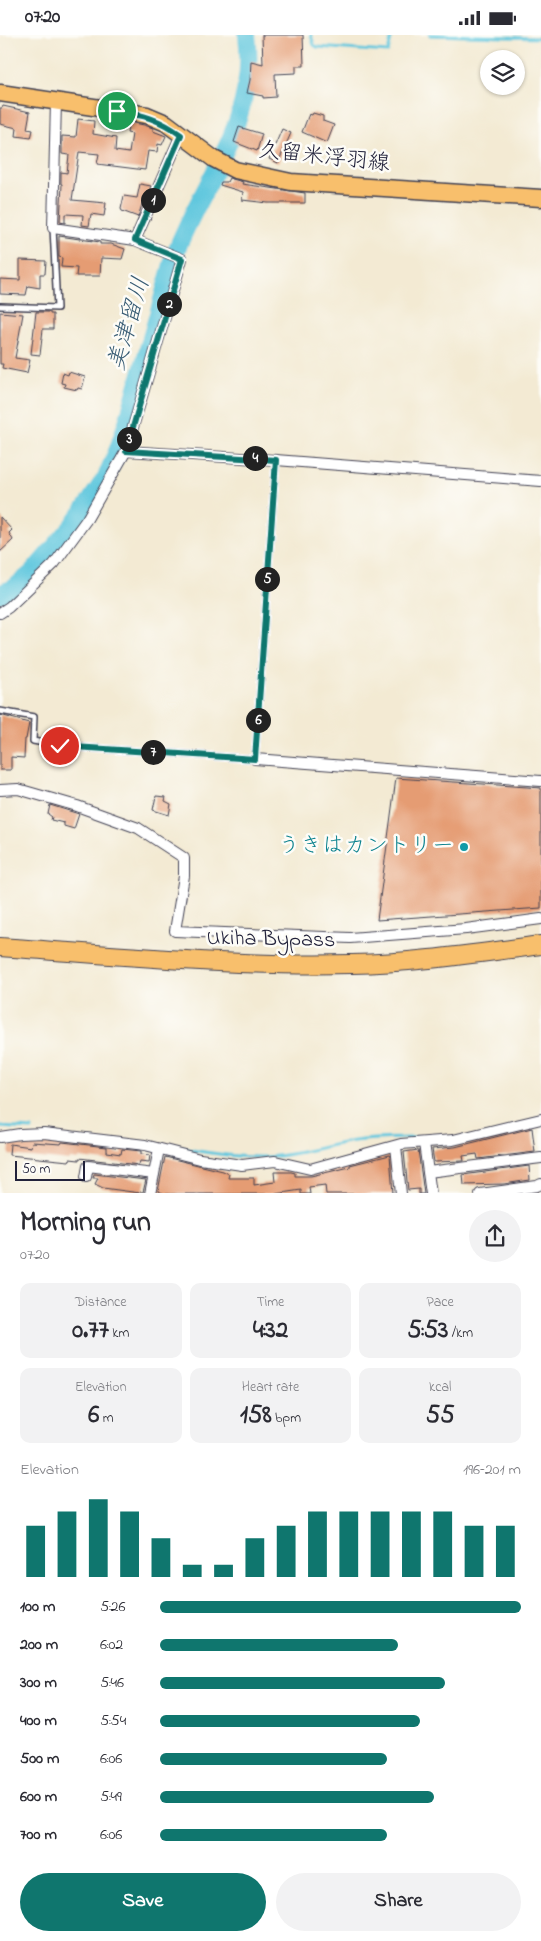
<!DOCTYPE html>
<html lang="en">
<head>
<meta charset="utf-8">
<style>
  :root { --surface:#fff; --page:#f2f2f3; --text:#2b2b33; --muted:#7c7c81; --accent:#0f766e }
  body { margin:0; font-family:"Indie Flower","Klee One",sans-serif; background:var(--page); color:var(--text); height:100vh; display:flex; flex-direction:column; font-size:19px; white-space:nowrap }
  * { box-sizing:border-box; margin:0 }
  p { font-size:16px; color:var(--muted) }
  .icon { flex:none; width:28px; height:28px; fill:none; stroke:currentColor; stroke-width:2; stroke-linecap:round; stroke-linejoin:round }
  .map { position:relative; height:1158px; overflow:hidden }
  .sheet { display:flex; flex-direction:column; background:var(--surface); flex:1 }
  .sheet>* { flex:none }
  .controls { position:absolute; left:480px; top:15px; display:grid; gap:10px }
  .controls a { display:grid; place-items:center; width:45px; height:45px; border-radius:50%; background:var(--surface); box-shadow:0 1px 4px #0004; font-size:25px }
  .scale { position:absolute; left:15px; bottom:12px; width:70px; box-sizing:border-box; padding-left:5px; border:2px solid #22223b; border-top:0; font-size:14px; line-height:18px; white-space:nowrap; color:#22223b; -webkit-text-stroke:4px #fdfcf7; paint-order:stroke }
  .pin { position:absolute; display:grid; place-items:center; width:42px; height:42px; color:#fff; margin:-21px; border:2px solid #fff; border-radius:50%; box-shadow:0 1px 5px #0007 }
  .km { position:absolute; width:25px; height:25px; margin:-12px; border-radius:50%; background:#222; color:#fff; font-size:14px; line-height:25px; text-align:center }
  .round { display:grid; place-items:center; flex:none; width:52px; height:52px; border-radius:26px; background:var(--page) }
  .overview { display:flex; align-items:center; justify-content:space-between; height:85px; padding:0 20px }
  h1 { font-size:28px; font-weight:800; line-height:38px }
  .stats { display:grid; grid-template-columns:repeat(3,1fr); gap:8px; height:85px; padding:5px 20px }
  .stats div { display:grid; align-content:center; border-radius:10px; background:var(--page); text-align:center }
  .stats b { font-size:25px; font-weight:800 }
  .stats small { font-size:14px; font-weight:400 }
  .stats p { font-size:14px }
  .chart { height:140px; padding:10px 20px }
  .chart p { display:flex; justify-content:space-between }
  .chart svg { width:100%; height:90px; margin-top:5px; stroke:var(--accent); stroke-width:6 }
  .primary-button { display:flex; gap:10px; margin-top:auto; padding:10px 20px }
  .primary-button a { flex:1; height:58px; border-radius:30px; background:var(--accent); color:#fff; font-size:20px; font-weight:800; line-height:58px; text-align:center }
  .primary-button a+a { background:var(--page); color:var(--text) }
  ul { padding:0 20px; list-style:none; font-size:16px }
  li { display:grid; grid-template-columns:80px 60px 1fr; align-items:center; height:38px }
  li i { height:12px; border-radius:6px; background:var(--accent) }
  .status { display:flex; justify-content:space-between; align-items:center; height:35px; padding:0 25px; background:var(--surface); direction:ltr }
  .status svg { height:14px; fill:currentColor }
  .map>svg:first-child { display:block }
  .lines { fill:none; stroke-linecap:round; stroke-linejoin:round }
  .stream { stroke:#61c7de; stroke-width:3 }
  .river { stroke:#61c7de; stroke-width:18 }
  .building { fill:#e59c73 }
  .service-casing { stroke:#414052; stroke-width:8 }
  .minor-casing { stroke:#414052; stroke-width:12 }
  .primary-casing { stroke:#414052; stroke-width:19 }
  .trunk-casing { stroke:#414052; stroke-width:20 }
  .service { stroke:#fff; stroke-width:5 }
  .minor { stroke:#fff; stroke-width:10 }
  .primary { stroke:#f8bf6c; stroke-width:16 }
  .trunk { stroke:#f8bf6c; stroke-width:18 }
  .route-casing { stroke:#fff; stroke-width:10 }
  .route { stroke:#0f766e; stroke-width:6 }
  .culture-dot { fill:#0f9aa8; stroke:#fdfcf7; stroke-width:2 }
  .labels { text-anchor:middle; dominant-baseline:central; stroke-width:5; stroke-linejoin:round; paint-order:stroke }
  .street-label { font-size:22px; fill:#22223b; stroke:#fdfcf7 }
  .culture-label { font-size:22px; fill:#0d838f; stroke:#fdfcf7; text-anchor:end }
  .water-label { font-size:24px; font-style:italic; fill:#385c74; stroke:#fdfcf7 }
</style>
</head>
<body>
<div class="status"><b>07:20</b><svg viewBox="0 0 49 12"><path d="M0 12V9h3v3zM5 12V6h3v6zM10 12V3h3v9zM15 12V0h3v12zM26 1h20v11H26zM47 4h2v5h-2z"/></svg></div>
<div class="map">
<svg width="541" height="1159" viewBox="0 0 541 1159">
  <rect width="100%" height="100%" fill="#fdfcf7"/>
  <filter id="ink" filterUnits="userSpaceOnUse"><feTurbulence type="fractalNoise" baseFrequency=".02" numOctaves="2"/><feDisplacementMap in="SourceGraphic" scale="10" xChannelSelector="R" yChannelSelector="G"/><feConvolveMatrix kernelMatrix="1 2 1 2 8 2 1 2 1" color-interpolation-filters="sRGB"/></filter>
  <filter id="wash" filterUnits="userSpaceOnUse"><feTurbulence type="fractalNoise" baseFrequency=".0096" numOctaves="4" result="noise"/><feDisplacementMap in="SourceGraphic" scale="20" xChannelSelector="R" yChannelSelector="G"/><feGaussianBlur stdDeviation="1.12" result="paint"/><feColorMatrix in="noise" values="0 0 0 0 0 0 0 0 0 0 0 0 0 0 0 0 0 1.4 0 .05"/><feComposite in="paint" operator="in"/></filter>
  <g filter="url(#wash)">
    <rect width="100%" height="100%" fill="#f3ead3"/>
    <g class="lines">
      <!-- stream -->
      <g class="stream">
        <path d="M311,0L314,10L317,12L388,17L392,0"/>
        <path d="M430,0L541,3"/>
        <path d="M0,1092L32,1094"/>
        <path d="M167,1111C199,1116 233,1123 266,1122C294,1121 321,1112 348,1107C372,1103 396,1103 421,1103"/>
      </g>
      <!-- river -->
      <path class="river" d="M0,559L15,552L32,538L76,487L106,442L118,414L129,381L175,219C203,144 258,88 247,0"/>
    </g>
    <g id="blocks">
      <!-- building -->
      <g class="building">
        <path d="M262,0H303L304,31H296V38L275,39L276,62L263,63V61L247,58L250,45L251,26L263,29Z"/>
        <path d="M3,71L30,77L27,94L33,95L31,103L16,101L17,93L0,89V73H2Z"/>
        <path d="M313,78L323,81V86L334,90L327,108L302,97L309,79L312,80Z"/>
        <path d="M78,84L94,86L93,99L116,103L115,116L129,118L132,99L127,98L129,87L144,90L153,93V96L166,101L162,110L158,109L157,117L148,116L145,135L97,129L99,119L79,117L72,165L106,168L104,181L91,179L89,191L82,190L83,180L65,179V188L60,187L62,149H61V137L67,138L69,120L62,119V101L76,102Z"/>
        <path d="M239,92L262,99L257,116L234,107Z"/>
        <path d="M282,94L291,98L278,128L269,124Z"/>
        <path d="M229,143L243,147L242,149L305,158V168H268L242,165L243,157L220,150L221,147H227Z"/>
        <path d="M140,149L151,151L147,161L145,160L138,182L122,176L121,174L124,161L137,163Z"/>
        <path d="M59,201L100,207V209H111L125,214L122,224L101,223L100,241H76L77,233L61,232L62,223L59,222Z"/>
        <path d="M20,225L46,226L45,239H40V253L28,251L26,260L0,259V244L20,245Z"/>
        <path d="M0,277L23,279L15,323L30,325L27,338L2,333L3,329H0Z"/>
        <path d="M36,277H50V279H53V294H43L40,320L31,319Z"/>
        <path d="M69,337L85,342L82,354L78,353L77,355L64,352L65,349L61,348L63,338L68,340Z"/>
        <path d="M0,482L12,495L9,498L13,505L0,517Z"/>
        <path d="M0,680L29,688L26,704H25L24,723L11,722V735H0Z"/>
        <path d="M396,743L541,753V873L377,885Z"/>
        <path d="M156,761L166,762L165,766L171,769L169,780L153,775Z"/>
        <path d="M50,770L79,779L74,794L64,791V788L51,785L52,782L48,779Z"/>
        <path d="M532,1093L535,1117L478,1124L477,1119L463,1121L464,1126L434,1127L432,1114L455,1112Z"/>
        <path d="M32,1107L61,1109L62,1107L107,1112V1117L121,1119L122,1114L141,1116V1119L150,1120L149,1127L140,1126L139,1130L79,1123V1125L70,1124L69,1126L9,1120L10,1109L31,1112Z"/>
        <path d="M418,1115L424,1159H419V1154L408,1155L404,1117Z"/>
        <path d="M390,1120L393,1159H326L325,1150L309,1152L310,1159H301V1155L275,1159H165L158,1156L165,1122L223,1136L229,1139L228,1143H254V1150L275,1147L274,1137H291L295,1138V1141H311L350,1132V1130Z"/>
        <path d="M529,1131L530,1145L504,1149L464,1150L463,1140Z"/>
        <path d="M94,1139L146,1145L143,1157H140V1158L103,1153L95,1149L98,1143H93Z"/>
      </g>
    </g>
  </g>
  <g filter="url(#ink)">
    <use href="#blocks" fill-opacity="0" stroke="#414052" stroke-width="1"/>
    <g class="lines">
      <defs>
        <g id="service">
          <path d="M0,271L57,273L53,193"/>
          <path d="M0,676L34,682L33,706L60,711L255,724L276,425"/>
        </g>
        <g id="minor">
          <path d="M135,205L181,100"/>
          <path d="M126,416L276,425L541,446"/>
          <path d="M0,578L9,572L54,529L87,484L126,416L182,224L135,205L53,193L56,66"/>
          <path d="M255,724L541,746"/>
          <path d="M0,755L18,754L77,771L138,793L184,823V841L175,896L350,903L466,894L541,884"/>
          <path d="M0,1102L20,1099L44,1098L145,1110L200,1124L242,1130L275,1126L310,1134L401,1109L453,1105L541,1084"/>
          <path d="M424,1108L431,1159"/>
          <path d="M396,1111L401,1159"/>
          <path d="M428,1137L541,1123"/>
          <path d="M86,1142L88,1131L154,1139"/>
          <path d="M150,1159L159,1114"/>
          <path d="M480,1159L537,1151L541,1149"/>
        </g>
        <path id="primary" d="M0,58L147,80L166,88L214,124L235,135L291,147L541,163"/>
        <path id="trunk" d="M0,912C117,920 235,932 352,929C416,928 478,918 541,910"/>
      </defs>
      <!-- service casing -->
      <use href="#service" class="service-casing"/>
      <!-- minor casing -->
      <use href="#minor" class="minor-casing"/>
      <!-- primary casing -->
      <use href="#primary" class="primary-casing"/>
      <!-- trunk casing -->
      <use href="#trunk" class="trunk-casing"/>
      <!-- service -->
      <use href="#service" class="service"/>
      <!-- minor -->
      <use href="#minor" class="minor"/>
      <!-- primary -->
      <use href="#primary" class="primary"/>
      <!-- trunk -->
      <use href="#trunk" class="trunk"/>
    </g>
  </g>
  <g class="lines" filter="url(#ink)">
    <defs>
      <path id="route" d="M60,711L255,724L276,425L126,416L182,224L135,205L181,100C159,84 144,80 117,76"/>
    </defs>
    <!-- route casing -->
    <use href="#route" class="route-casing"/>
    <!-- route -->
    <use href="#route" class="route"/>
  </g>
  <!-- markers -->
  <circle class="culture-dot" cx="464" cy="812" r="5"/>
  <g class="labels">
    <!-- street labels -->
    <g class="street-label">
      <text transform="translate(324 123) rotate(6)">久留米浮羽線</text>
      <text transform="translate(271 905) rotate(1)">Ukiha Bypass</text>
    </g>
    <!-- culture labels -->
    <g class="culture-label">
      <text x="454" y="812">うきはカントリー</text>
    </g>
    <!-- water labels -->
    <g class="water-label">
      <text transform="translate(130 289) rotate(-74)">美津留川</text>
    </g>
  </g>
</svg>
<div class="controls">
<a><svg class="icon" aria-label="layers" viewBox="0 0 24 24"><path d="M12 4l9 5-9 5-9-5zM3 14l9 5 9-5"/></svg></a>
</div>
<div class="scale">50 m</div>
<div class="pin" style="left:117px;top:76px;background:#1e9e55"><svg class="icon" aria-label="arrive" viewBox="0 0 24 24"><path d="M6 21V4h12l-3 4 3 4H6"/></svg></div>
<div class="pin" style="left:60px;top:711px;background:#d93025"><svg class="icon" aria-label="check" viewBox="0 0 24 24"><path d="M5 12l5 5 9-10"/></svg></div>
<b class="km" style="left:153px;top:165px">1</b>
<b class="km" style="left:169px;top:269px">2</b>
<b class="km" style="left:129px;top:404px">3</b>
<b class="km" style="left:255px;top:423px">4</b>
<b class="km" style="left:267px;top:544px">5</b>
<b class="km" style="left:258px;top:685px">6</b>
<b class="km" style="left:153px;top:717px">7</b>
</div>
<section class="sheet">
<div class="overview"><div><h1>Morning run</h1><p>07:20</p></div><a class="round"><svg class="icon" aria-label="share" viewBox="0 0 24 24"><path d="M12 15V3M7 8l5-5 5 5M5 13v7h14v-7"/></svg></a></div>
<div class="stats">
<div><p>Distance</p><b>0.77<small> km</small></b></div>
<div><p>Time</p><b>4:32</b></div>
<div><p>Pace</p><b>5:53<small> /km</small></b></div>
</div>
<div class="stats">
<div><p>Elevation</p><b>6<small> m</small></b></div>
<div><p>Heart rate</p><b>158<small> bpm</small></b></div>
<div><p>kcal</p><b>55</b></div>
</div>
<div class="chart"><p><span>Elevation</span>196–201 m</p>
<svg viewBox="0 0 160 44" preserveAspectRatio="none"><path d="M5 44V19M15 44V12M25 44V6M35 44V12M45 44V25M55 44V38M65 44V38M75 44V25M85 44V19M95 44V12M105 44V12M115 44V12M125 44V12M135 44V12M145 44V19M155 44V19"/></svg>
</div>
<ul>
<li><b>100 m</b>5:26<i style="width:100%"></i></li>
<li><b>200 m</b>6:02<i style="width:66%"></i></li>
<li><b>300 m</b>5:46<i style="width:79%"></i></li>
<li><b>400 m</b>5:54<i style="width:72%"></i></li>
<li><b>500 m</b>6:06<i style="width:63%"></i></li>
<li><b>600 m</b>5:49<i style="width:76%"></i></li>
<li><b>700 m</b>6:06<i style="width:63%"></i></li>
</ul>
<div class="primary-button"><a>Save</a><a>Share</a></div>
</section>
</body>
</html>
